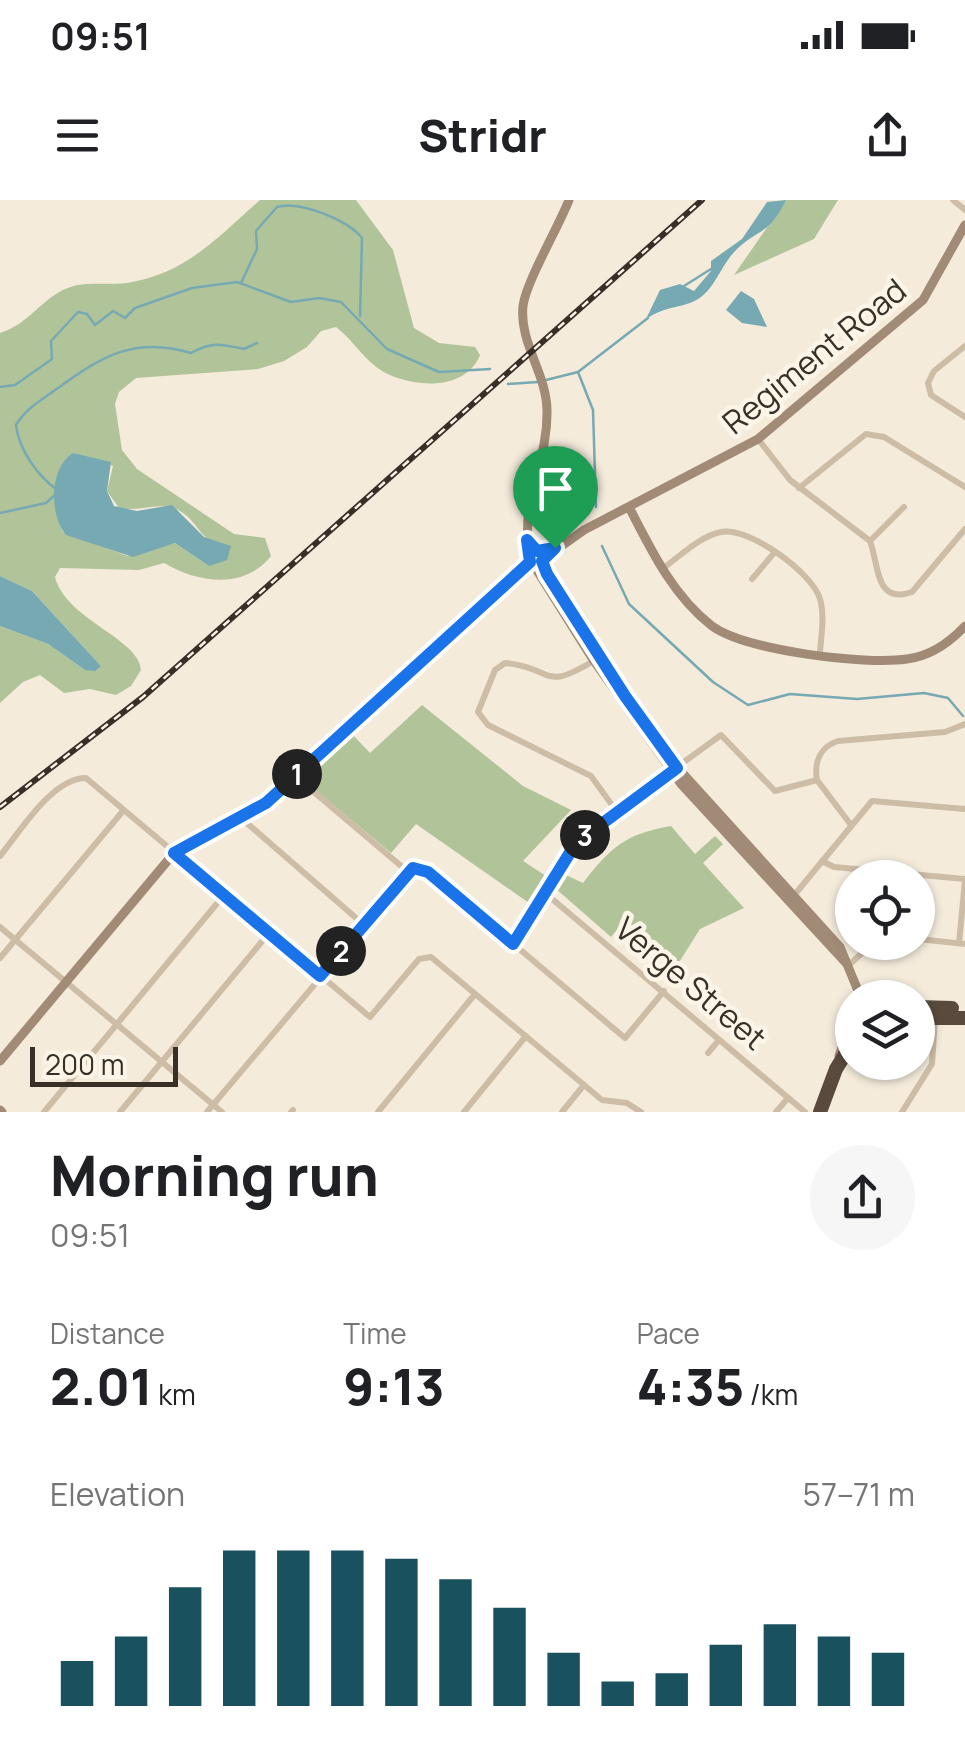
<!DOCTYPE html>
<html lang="en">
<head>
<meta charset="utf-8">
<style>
  :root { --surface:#fff; --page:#f6f6f6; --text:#202124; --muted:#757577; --accent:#19515e }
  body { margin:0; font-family:Manrope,sans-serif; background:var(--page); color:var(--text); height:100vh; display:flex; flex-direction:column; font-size:38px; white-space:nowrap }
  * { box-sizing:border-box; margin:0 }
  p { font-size:32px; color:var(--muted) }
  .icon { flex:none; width:55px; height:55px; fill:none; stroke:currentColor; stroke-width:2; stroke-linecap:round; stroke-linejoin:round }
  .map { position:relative; height:912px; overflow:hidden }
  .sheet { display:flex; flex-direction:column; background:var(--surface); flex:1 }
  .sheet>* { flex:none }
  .tools { position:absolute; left:835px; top:660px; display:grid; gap:20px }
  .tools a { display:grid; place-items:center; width:100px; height:100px; border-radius:50%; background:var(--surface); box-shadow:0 2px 8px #0004; font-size:50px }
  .scale { position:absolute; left:30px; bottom:25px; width:148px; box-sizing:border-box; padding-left:10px; border:5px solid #382f27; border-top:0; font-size:28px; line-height:35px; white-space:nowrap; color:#382f27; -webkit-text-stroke:8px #fbf5e8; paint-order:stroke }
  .pin { position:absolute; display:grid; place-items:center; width:85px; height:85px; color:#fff; margin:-102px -42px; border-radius:50% 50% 50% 0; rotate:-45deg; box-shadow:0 0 10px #0007 }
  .pin .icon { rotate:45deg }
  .km { position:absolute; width:50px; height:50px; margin:-25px; border-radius:50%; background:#222; color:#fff; font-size:28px; line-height:50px; text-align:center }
  .round { display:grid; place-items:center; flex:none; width:105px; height:105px; border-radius:52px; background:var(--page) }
  .head { display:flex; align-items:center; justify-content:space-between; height:170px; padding:0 50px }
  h1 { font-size:55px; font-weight:800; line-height:75px }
  .metrics { display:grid; grid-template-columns:repeat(3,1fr); gap:15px; height:170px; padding:10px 50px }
  .metrics div { display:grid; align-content:center }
  .metrics b { font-size:50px; font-weight:800 }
  .metrics small { font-size:28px; font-weight:400 }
  .metrics p { font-size:28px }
  .chart { height:280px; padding:20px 50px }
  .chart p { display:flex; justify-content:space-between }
  .chart svg { width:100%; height:180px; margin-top:10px; stroke:var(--accent); stroke-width:6 }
  .status { display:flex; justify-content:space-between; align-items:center; height:70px; padding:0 50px; background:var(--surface); direction:ltr }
  .status svg { height:28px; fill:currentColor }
  header { display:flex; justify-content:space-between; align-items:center; height:130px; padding:0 50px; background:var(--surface); font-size:45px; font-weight:800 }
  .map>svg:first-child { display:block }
  .green { fill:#b1c499; fill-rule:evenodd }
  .water { fill:#77a9b3 }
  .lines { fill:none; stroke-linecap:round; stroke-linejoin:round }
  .stream { stroke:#77a9b3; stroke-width:2.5 }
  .street { stroke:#cdbda6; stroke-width:6 }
  .secondary { stroke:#a18b77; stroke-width:9 }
  .highway { stroke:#5a4a3e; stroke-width:14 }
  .rail-casing { stroke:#382f27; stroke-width:6 }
  .rail { stroke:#fbf5e8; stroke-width:2.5; stroke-dasharray:8; stroke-linecap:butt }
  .route-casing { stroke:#fff; stroke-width:20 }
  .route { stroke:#1a73e8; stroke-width:12 }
  .labels { text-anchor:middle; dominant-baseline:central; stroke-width:9; stroke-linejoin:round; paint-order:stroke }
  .street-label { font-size:32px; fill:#382f27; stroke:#fbf5e8 }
</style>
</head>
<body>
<div class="status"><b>09:51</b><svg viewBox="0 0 49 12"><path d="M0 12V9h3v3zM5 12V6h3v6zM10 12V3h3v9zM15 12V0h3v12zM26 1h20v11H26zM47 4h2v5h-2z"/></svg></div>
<header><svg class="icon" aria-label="menu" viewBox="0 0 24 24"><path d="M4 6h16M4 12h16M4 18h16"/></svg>Stridr<svg class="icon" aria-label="share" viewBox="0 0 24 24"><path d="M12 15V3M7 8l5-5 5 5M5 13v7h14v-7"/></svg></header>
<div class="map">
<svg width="965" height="912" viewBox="0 0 965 912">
  <rect width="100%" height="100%" fill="#f4ebdb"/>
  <!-- green -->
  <g class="green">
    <path d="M260,0H356L393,50L414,128L439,143L475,147L480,155C465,192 412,188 382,171C364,160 353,140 336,127L321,131L307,147L284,161L258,169L136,178L119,192L115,204L122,250L137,269L234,334L265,338L271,356C244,390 198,383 164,363L139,370L60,368L55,377C66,420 139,438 141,470L131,486L116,495L90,489L64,493L40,475L23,482L0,503V426L48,444L85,470L101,466L32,391L0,376V133C27,125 39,102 63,90C85,79 109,87 132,82C188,72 220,35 260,0ZM73,253L113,266L107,291L119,308C141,313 163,298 183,313C195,321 199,334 212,342L209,366L175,343L128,356L63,332C52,309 49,268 73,253Z"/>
    <path d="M786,0H838L814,39L734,75Z"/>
    <path d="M422,505L523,586L571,610L523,661L546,676L529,703L416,624L391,653L307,583L306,576L352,534L370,553Z"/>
    <path d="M671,626L695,654L715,636L723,644L703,663L744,708L700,729L678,764L625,720L611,737L555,688L564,674L583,683C611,647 625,634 671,626Z"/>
  </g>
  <!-- water -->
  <g class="water">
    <path d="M786,0C768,36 759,28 737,49C719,66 715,94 690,103C672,109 665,107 646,119L660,90L680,84L694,91L711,71V61L742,39L767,2Z"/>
    <path d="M741,91L754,99L767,127L742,123L726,110Z"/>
    <path d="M73,253L111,262L107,291L114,306L137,311L172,305L204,337L231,346L227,360L209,366L175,343L133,357L66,335C49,315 49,267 73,253Z"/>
    <path d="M0,376L32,391L101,466L95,471L85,470L48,444L0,426Z"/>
  </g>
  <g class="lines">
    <!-- stream -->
    <g class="stream">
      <path d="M241,83L257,49L256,31L277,7C298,0 349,20 362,38L360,116"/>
      <path d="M684,86L711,69"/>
      <path d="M578,172L593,210L596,307"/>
      <path d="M546,180L578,172L648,118"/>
      <path d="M508,184L538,182"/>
      <path d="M0,187L15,185L52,159L51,141L78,112L87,114L95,125L113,111L125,118L135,108L192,88L237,82L291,102L319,98L341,102L387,149L439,172L490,169"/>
      <path d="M57,290C37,275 19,250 16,225C26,208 43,199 58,188C102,156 135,136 191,153C212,141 222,144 244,149L257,143"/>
      <path d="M0,313L46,303L56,294"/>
      <path d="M602,346L629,404L713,482L748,505L790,494L857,499L924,493L948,498L963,516"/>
    </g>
    <!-- street -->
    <g class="street">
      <path d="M953,0L965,10"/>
      <path d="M965,146L934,171L928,183L931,195L965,217"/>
      <path d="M758,239L790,280L870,341C879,365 875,405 912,392L965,329"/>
      <path d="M799,288L866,234L884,237L965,287"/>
      <path d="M870,341L904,307"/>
      <path d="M662,369C679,357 700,336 721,332C748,326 813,373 820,399C825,416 821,436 820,453"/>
      <path d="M752,379L774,353"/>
      <path d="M595,460C541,493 556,468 505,463L495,470L478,512L488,525L591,576L617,612"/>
      <path d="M677,567L721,535L775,591L817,580"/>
      <path d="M295,576L407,671"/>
      <path d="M241,618L363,724"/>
      <path d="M851,625L817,580C814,562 820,547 838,541L945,532L965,524"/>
      <path d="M0,656C20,632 52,578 86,578L370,817L419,759L431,757L602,900L627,903L641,912"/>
      <path d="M822,661L834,667L965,679"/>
      <path d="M545,693L805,912"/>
      <path d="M791,699L872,601L965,609"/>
      <path d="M0,727L222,912"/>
      <path d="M918,739L965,744"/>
      <path d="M959,743L965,680"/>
      <path d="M513,744L576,643L672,572"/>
      <path d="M0,758L123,611"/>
      <path d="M849,765L874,742"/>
      <path d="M708,853L719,840"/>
      <path d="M44,912L224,695"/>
      <path d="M120,912L269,733"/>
      <path d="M207,912L413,668L428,672L625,838L664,791"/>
      <path d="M291,912L293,910"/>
      <path d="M378,912L475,794"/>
      <path d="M464,912L526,836"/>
      <path d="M562,912L584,885"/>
      <path d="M776,912L788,898"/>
      <path d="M902,912L932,864L935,818"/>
    </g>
    <!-- secondary -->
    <g class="secondary">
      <path d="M629,307C651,350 673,396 712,426C746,451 865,465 907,459C931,456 949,443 965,426"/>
      <path d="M530,355C519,299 548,264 547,211C547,174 519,143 523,106C526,82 558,28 569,0"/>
      <path d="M543,359L584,330L758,239L923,100L965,25"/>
      <path d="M542,361L625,496L677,567L840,747L861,798"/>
      <path d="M533,364L594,461L681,584L846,763"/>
      <path d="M839,856L852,820"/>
      <path d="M0,861L174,653L265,603L530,361"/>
      <path d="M0,910L2,912"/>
    </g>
    <!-- highway -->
    <g class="highway">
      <path d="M918,807L952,808"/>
      <path d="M918,818H965"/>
      <path d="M820,912L836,869L852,843"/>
    </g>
    <defs>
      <path id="rail" d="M0,607L143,497L702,0"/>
    </defs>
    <!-- rail casing -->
    <use href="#rail" class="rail-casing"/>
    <!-- rail -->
    <use href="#rail" class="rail"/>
  </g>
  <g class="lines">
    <defs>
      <path id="route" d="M527,340L537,351L555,348L542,361L547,374L625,496L677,568L576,643L513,744L428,672L413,668L320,776L174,653L266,603L530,362Z"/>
    </defs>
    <!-- route casing -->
    <use href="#route" class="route-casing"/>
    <!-- route -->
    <use href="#route" class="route"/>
  </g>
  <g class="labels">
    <!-- street labels -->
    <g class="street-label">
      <text transform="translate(814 156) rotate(-39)">Regiment Road</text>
      <text transform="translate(691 783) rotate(40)">Verge Street</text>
    </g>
  </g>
</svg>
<div class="tools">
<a><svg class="icon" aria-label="locate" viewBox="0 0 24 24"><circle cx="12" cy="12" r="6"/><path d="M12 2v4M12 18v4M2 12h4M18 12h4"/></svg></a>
<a><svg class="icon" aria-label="layers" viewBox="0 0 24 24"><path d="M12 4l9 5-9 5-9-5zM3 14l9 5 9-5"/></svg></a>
</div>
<div class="scale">200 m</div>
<div class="pin" style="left:555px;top:348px;background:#1e9e55"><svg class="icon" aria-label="arrive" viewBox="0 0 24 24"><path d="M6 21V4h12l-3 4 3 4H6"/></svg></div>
<b class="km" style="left:297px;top:574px">1</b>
<b class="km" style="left:341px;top:751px">2</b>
<b class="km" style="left:585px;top:635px">3</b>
</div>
<section class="sheet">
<div class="head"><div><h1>Morning run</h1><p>09:51</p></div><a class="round"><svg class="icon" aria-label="share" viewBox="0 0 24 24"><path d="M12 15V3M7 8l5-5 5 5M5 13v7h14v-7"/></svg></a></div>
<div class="metrics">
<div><p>Distance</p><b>2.01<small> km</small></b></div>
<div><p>Time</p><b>9:13</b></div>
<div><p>Pace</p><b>4:35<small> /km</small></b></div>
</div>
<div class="chart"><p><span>Elevation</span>57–71 m</p>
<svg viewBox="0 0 160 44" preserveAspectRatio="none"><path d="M5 44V33M15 44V27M25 44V15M35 44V6M45 44V6M55 44V6M65 44V8M75 44V13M85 44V20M95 44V31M105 44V38M115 44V36M125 44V29M135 44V24M145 44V27M155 44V31"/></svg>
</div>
</section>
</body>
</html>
